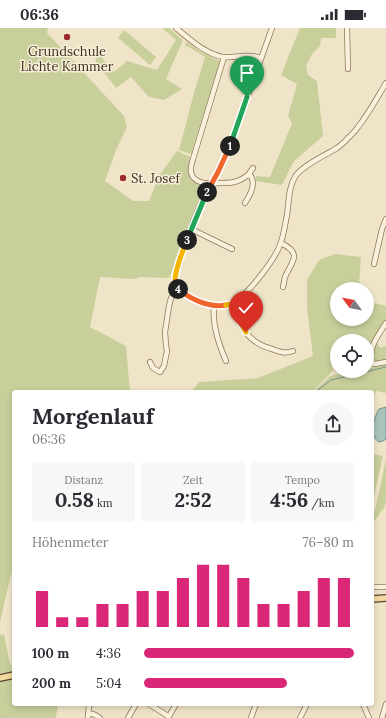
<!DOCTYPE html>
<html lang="de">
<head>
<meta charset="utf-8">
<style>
  :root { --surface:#fff; --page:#f7f7f7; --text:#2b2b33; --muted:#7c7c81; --accent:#db2777 }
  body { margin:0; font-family:Lora,serif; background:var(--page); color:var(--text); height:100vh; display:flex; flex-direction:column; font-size:15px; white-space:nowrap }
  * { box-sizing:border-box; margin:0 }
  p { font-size:13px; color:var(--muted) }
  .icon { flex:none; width:22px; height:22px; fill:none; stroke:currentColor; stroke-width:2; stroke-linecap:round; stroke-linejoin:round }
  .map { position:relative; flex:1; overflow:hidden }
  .side { position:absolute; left:12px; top:362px; width:362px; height:316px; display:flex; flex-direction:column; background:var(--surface); border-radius:4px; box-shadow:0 2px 6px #0003 }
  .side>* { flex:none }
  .needle { width:26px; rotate:302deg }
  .tools { position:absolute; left:330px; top:254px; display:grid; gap:8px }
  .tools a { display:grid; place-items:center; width:44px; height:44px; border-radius:50%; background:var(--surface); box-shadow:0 2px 6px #0003; font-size:20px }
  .pin { position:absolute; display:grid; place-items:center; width:34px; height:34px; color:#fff; margin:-41px -17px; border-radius:50% 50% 50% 0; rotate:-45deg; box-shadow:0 0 4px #0007 }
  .pin .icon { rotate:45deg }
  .km { position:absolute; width:20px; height:20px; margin:-10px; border-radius:50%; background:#222; color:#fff; font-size:11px; line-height:20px; text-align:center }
  .round { display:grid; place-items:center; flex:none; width:42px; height:42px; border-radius:21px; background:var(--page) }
  .overview { display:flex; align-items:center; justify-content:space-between; height:68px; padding:0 20px }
  h1 { font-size:22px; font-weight:800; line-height:30px }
  .stats { display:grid; grid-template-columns:repeat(3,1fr); gap:6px; height:68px; padding:4px 20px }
  .stats div { display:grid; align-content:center; border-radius:4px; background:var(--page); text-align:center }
  .stats b { font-size:20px; font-weight:800 }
  .stats small { font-size:11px; font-weight:400 }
  .stats p { font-size:11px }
  .chart { height:112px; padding:8px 20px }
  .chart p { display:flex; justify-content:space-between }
  .chart svg { width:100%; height:72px; margin-top:4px; stroke:var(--accent); stroke-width:6 }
  ul { padding:0 20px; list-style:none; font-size:13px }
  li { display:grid; grid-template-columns:64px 48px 1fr; align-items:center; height:30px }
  li i { height:10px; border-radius:5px; background:var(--accent) }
  .status { display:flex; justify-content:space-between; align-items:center; height:28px; padding:0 20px; background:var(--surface); direction:ltr }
  .status svg { height:11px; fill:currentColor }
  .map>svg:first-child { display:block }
  .green { fill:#c9cf9b }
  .water { fill:#a9c4bc; stroke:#6f938a }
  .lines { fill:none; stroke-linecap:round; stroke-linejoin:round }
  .stream { stroke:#6f938a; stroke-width:1 }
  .minor-casing { stroke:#8d765c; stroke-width:6 }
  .major-casing { stroke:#5b4430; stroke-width:8 }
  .minor { stroke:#faf1dc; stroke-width:4.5 }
  .major { stroke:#f3d9a0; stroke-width:5.5 }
  .split-1-casing { stroke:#fff; stroke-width:8 }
  .split-2-casing { stroke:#fff; stroke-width:8 }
  .split-3-casing { stroke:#fff; stroke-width:8 }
  .split-4-casing { stroke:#fff; stroke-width:8 }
  .split-5-casing { stroke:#fff; stroke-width:8 }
  .split-6-casing { stroke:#fff; stroke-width:8 }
  .split-1 { stroke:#22a559; stroke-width:5 }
  .split-2 { stroke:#f0652b; stroke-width:5 }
  .split-3 { stroke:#22a559; stroke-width:5 }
  .split-4 { stroke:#f5b400; stroke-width:5 }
  .split-5 { stroke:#f0652b; stroke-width:5 }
  .split-6 { stroke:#f5b400; stroke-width:5 }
  .poi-dot { fill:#9e2a2b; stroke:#f7eed8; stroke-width:1.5 }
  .labels { text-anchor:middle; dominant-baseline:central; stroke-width:3; stroke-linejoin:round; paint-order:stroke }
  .poi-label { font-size:13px; fill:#3d2e20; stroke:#f7eed8 }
</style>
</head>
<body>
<div class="status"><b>06:36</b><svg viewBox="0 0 49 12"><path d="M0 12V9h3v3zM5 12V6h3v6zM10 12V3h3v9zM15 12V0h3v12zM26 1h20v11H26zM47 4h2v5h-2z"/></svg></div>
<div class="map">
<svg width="386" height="690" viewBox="0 0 386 690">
  <rect width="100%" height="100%" fill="#f0e4c8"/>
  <!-- green -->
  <g class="green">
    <path d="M0,0H48L47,5L124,88L127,99L116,122L105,153L133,173H149L159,148L177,123L190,129L188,139L190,152L197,156L204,159L205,164L189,201L177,234L169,250L139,249L135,251L100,249L90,299L126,318L130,364H14V533L0,594Z"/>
    <path d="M162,0H169L183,12L166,51L182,61L164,72L149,69L131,49L116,60L95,33L99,26L114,44L127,33L157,42L176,12Z"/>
    <path d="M300,0H336V10H321L320,18L312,26L306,38L308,47L317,53L323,108L294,133L282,157L256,153V148L270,149L292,95L288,88L297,56L281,47Z"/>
    <path d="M124,2L156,29L150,37L118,10Z"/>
    <path d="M186,14L201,24L220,33L191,126L179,122L194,65L205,29L187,18L185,19Z"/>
    <path d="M335,226L361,229L359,258L361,261H337V291H367V269L370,274L386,278V291L377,314L380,320L386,318V333L367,336V313H337V330L330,331L333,342L329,347L312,364H191L199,354L258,350L313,328L307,279V252L319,232Z"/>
    <path d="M386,336V365L376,363L372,373V364H313L330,348L350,343H367V340Z"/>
    <path d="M372,424L373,426L383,428L372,478Z"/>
    <path d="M386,431V473L384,480L372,496V491L376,478Z"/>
    <path d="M4,606L9,632L14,645L0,648V607Z"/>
    <path d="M11,650H14V676H58L56,689L54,690H0V653Z"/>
  </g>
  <!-- water -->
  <path class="water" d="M386,379V411L383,413L379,414C369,408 374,389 379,381Z"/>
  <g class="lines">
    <!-- stream -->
    <path class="stream" d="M315,364L331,352L386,339"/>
    <defs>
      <g id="minor">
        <path d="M176,0C189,11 206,26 223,29C233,30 242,27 251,28C254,28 258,29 261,30"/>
        <path d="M272,0L227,126C221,139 214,151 207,163C196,185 185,214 179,237C177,242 174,249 175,254C176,261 182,264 187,267C201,275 224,284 238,272C252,260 276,231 281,214C284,206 285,196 287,187C289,175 288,160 295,149C301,138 326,127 337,120C341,117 345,114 348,110C352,107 355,103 358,99C369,85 377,70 386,55"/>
        <path d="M347,0L348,41"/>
        <path d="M224,29L193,131C192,135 190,140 191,144C193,157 211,156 221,155C225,155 230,155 234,154C239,153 244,150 248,147L251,148C256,157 250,167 245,175"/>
        <path d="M248,147L253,140"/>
        <path d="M191,201L232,221"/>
        <path d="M281,215C303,226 292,233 285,249C284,252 284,256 283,259"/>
        <path d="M374,236L382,201L386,191"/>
        <path d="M235,275C237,281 238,287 240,293C245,308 257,317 272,321C280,324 285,326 293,323"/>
        <path d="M214,278C212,296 219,317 226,333"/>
        <path d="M386,295C378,308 368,319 372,335L375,336L386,334"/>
        <path d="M150,334L153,340L160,344L164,338L167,323L166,317L165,304L169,278L171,270L179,261"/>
        <path d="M372,559H386"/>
        <path d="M149,676L168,688"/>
        <path d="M363,676L369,690"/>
        <path d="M88,686C93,685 96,687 100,690"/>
        <path d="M88,690L89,676"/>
        <path d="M128,690L136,676"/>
        <path d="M168,690L176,676"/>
        <path d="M251,690L256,676"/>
        <path d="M300,690L307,676"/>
        <path d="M382,690L386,676"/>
      </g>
      <g id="major">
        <path d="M372,571L386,570"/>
        <path d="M0,650L14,647"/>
      </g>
    </defs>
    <!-- minor casing -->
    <use href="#minor" class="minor-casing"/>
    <!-- major casing -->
    <use href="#major" class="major-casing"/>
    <!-- minor -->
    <use href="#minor" class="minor"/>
    <!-- major -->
    <use href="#major" class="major"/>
  </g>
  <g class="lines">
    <defs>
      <path id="split-1" d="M230,118L247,69"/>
      <path id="split-2" d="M207,164L218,144L230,118"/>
      <path id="split-3" d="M187,212L207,164"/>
      <path id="split-4" d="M178,261C176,258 175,256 175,252C175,242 183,222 187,212"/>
      <path id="split-5" d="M178,261C191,271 209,280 226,277"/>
      <path id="split-6" d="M226,277L235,275L240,294L246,304"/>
    </defs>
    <!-- split-1 casing -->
    <use href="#split-1" class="split-1-casing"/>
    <!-- split-2 casing -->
    <use href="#split-2" class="split-2-casing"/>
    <!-- split-3 casing -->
    <use href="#split-3" class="split-3-casing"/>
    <!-- split-4 casing -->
    <use href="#split-4" class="split-4-casing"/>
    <!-- split-5 casing -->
    <use href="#split-5" class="split-5-casing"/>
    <!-- split-6 casing -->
    <use href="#split-6" class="split-6-casing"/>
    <!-- split-1 -->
    <use href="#split-1" class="split-1"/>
    <!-- split-2 -->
    <use href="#split-2" class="split-2"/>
    <!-- split-3 -->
    <use href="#split-3" class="split-3"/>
    <!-- split-4 -->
    <use href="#split-4" class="split-4"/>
    <!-- split-5 -->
    <use href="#split-5" class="split-5"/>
    <!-- split-6 -->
    <use href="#split-6" class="split-6"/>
  </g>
  <!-- markers -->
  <g class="poi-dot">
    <circle cx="67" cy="9" r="4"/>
    <circle cx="123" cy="150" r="4"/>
  </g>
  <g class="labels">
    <!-- poi labels -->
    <g class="poi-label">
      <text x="67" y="23">Grundschule<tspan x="67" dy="15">Lichte Kammer</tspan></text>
      <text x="131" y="150" text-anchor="start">St. Josef</text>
    </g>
  </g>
</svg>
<div class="tools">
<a><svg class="needle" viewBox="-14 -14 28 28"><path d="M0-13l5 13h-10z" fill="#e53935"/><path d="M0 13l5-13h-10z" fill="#7c7c81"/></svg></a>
<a><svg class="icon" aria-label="locate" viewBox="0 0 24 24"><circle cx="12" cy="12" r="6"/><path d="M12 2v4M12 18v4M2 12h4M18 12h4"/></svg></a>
</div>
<div class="pin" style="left:247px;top:69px;background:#1e9e55"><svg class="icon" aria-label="arrive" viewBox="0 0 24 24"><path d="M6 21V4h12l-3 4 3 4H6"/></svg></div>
<div class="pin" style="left:246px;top:304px;background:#d93025"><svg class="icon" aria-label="check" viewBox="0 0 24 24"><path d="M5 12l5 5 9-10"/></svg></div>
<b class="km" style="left:230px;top:118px">1</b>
<b class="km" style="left:207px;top:164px">2</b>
<b class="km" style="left:187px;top:212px">3</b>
<b class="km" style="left:178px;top:261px">4</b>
<section class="side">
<div class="overview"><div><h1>Morgenlauf</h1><p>06:36</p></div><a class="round"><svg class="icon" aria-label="share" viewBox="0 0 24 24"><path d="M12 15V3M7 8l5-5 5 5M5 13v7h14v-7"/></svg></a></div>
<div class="stats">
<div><p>Distanz</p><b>0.58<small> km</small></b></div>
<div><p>Zeit</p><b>2:52</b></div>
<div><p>Tempo</p><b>4:56<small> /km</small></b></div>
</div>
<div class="chart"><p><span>Höhenmeter</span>76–80 m</p>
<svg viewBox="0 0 160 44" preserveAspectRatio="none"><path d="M5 44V22M15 44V38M25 44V38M35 44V30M45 44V30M55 44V22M65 44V22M75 44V14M85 44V6M95 44V6M105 44V14M115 44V30M125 44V30M135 44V22M145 44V14M155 44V14"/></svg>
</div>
<ul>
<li><b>100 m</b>4:36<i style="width:100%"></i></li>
<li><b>200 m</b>5:04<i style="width:68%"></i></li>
</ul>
</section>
</div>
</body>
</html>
